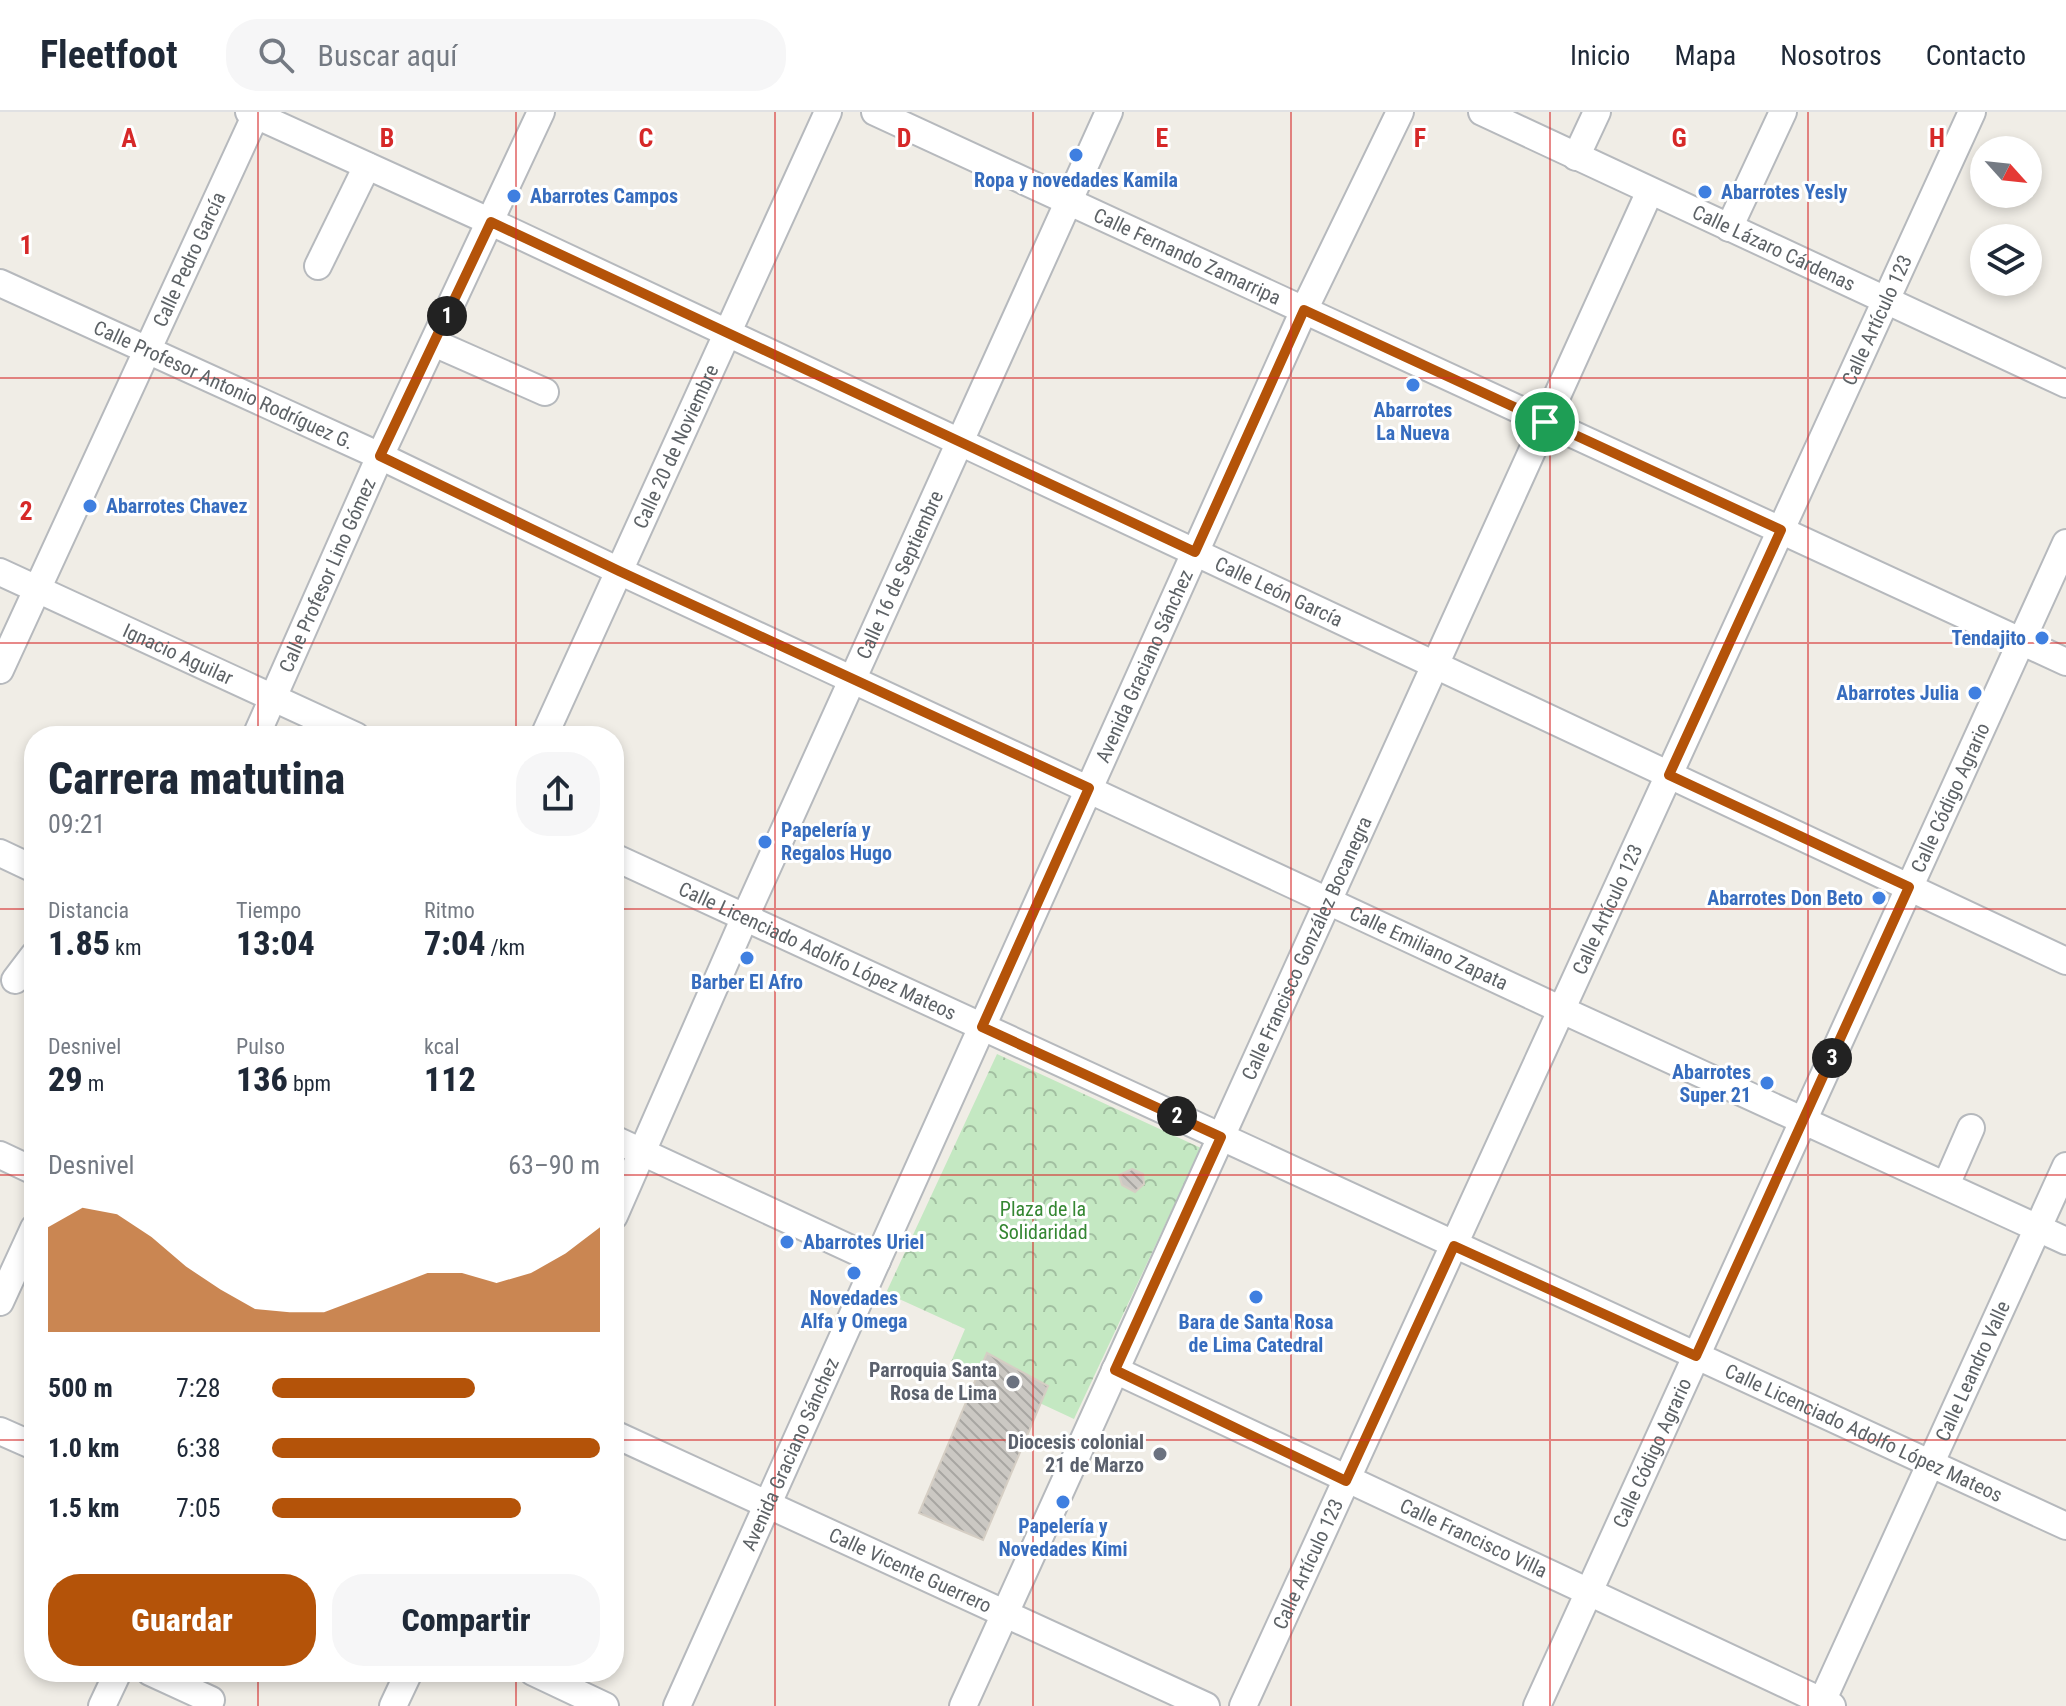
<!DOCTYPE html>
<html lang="es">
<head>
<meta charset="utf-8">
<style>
  :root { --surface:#fff; --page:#f6f6f7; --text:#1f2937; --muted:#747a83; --line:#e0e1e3; --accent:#b45309 }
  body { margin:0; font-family:"Roboto Condensed",sans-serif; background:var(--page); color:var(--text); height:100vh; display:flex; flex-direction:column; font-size:30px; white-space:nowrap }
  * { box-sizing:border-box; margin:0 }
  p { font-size:26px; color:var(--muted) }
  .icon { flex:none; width:44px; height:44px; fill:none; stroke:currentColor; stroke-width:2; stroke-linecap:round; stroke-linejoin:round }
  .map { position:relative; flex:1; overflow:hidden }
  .details { position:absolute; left:24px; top:614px; width:600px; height:956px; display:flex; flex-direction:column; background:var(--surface); border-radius:32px; box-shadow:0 4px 12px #0003 }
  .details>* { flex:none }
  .needle { width:52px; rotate:117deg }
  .buttons { position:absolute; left:1970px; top:24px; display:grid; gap:16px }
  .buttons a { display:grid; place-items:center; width:72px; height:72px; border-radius:50%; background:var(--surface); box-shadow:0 4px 12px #0003; font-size:40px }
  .pin { position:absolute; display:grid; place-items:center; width:68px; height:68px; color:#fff; margin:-34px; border:4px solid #fff; border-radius:50%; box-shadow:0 2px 8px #0007 }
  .km { position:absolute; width:40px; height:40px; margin:-20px; border-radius:50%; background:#222; color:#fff; font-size:22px; line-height:40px; text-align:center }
  .round { display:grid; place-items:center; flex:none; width:84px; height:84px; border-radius:32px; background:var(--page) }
  .headline { display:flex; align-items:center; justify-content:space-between; height:136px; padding:0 24px }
  h1 { font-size:44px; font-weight:800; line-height:60px }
  .metrics { display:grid; grid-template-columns:repeat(3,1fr); gap:12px; height:136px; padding:8px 24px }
  .metrics div { display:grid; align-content:center }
  .metrics b { font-size:34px; font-weight:800 }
  .metrics small { font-size:22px; font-weight:400 }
  .metrics p { font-size:22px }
  .chart { height:224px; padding:16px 24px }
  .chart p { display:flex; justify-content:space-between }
  .chart svg { width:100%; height:144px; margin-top:8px; fill:var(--accent); opacity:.7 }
  .button { display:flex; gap:16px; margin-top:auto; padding:16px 24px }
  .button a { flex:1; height:92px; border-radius:32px; background:var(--accent); color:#fff; font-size:32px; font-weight:800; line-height:92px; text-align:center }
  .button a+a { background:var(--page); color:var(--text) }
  ul { padding:0 24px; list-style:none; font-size:26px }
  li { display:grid; grid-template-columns:128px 96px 1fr; align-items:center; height:60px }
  li i { height:20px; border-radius:10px; background:var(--accent) }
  header { display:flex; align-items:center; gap:48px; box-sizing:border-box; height:112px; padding:0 40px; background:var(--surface); border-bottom:2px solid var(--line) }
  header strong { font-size:38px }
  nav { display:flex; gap:44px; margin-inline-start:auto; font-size:28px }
  .search { width:560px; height:72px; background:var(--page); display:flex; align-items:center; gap:20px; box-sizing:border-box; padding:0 28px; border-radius:32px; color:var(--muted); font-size:30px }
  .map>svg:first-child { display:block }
  .park { fill:url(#park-crowns) }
  .building { fill:url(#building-back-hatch); stroke:#d5cec4; stroke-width:2 }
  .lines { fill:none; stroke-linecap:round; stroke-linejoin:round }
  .minor-casing { stroke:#b6b9bd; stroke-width:30 }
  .minor { stroke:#fff; stroke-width:26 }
  .route-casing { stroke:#fff; stroke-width:16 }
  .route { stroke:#b45309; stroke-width:10 }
  .grid { fill:none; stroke:#d62828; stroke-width:2; stroke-opacity:0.55 }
  .shop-dot { fill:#3f7fe0; stroke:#fff; stroke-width:3 }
  .worship-dot { fill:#6b7280; stroke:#fff; stroke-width:3 }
  .labels { text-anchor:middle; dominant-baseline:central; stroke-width:6; stroke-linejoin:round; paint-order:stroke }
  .shop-label { font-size:20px; font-weight:bold; fill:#366cbe; stroke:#fff }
  .street-label { font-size:20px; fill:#5d6266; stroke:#fff }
  .park-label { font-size:20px; fill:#358733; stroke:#fff }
  .worship-label { font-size:20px; font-weight:bold; fill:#5b616d; stroke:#fff; text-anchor:end }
  .grid-label { font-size:26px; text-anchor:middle; font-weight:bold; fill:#d62828; stroke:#fff; stroke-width:6; stroke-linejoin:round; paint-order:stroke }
</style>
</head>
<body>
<header>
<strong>Fleetfoot</strong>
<div class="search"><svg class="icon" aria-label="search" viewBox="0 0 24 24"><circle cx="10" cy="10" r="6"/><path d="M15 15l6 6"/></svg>Buscar aquí</div>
<nav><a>Inicio</a><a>Mapa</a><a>Nosotros</a><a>Contacto</a></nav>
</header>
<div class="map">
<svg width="2066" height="1594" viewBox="0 0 2066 1594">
  <defs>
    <pattern id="park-crowns" width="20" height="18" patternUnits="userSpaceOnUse" patternTransform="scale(2)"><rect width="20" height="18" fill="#c4e8c2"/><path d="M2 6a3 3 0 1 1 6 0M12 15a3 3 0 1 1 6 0" fill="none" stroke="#a2bfa1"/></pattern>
    <pattern id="building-back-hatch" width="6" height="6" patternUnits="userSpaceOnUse" patternTransform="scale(2)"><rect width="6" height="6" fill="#cbc8c3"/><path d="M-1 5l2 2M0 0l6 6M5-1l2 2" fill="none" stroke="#a8a6a2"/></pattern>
  </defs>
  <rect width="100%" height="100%" fill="#f0ede6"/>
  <!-- park -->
  <path class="park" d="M997,942L1201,1036L1074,1307L951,1250L965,1217L886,1181Z"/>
  <!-- building -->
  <g class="building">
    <path d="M1132,1057L1143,1062L1144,1072L1135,1080L1122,1073L1119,1063Z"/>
    <path d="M987,1241L1048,1274L983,1428L919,1401Z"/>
  </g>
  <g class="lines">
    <defs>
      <g id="minor">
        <path id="s1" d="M249,0L491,110L2066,849"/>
        <path id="s2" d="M875,0L2066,550"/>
        <path id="s3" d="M1482,0L2066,272"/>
        <path d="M1576,45L1597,0"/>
        <path d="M1729,116L1783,0"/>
        <path d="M318,154L367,54"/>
        <path id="s4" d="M0,171L380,344L619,459L1562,898L2066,1129"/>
        <path d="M434,231L545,280"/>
        <path id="s5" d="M0,460L356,624"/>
        <path id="s6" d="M0,558L257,0"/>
        <path id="s7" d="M256,624L380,344L541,0"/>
        <path id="s8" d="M544,624L828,0"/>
        <path d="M0,741L34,757"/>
        <path id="s9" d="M614,745L2066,1414"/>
        <path d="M15,868L34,843"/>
        <path d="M614,1027L877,1149"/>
        <path d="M0,1043L34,1059"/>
        <path d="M1946,1073L1971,1016"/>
        <path id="s10" d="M614,1104L745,805L1109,0"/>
        <path d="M0,1190L34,1116"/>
        <path id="s11" d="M1115,1258L1832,1594"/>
        <path d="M0,1319L34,1334"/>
        <path id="s12" d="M614,1322L1206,1594"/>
        <path d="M150,1560L211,1588"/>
        <path d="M533,1560L605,1594"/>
        <path d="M102,1594L118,1560"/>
        <path d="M393,1594L409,1560"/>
        <path id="s13" d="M677,1594L1304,198L1400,0"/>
        <path id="s14" d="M963,1594L1650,79"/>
        <path id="s15" d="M1243,1594L1972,0"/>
        <path id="s16" d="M1537,1594L2066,431"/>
        <path id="s17" d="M1820,1594L2066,1054"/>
      </g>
    </defs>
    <!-- minor casing -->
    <use href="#minor" class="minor-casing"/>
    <!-- minor -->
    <use href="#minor" class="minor"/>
  </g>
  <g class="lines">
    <defs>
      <path id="route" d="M491,110L1195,440L1304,198L1781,418L1669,663L1909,775L1696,1244L1454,1134L1346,1369L1115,1258L1221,1025L982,915L1089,676L619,459L380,344Z"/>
    </defs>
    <!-- route casing -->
    <use href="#route" class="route-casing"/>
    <!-- route -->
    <use href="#route" class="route"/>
  </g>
  <!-- grid -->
  <path class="grid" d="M258,0V624M516,0V624M775,0V1594M1033,0V1594M1291,0V1594M1550,0V1594M1808,0V1594M0,266H2066M0,531H2066M0,797H34M614,797H2066M0,1063H34M614,1063H2066M0,1328H34M614,1328H2066M258,1560V1594M516,1560V1594"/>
  <!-- markers -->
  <g class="shop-dot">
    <circle cx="1076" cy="43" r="8"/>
    <circle cx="1705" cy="80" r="8"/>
    <circle cx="514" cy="84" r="8"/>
    <circle cx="1413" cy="273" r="8"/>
    <circle cx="90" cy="394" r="8"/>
    <circle cx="2042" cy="526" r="8"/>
    <circle cx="1975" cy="581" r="8"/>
    <circle cx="765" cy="730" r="8"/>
    <circle cx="1879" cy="786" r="8"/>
    <circle cx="747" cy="846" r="8"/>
    <circle cx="1767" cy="971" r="8"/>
    <circle cx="787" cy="1130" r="8"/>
    <circle cx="854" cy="1161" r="8"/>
    <circle cx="1256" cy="1185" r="8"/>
    <circle cx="1063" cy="1390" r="8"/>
  </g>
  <g class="worship-dot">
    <circle cx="1013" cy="1270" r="8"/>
    <circle cx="1160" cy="1342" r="8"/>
  </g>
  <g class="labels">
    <!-- shop labels -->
    <g class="shop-label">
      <text x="1076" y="68">Ropa y novedades Kamila</text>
      <text x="1721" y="80" text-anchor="start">Abarrotes Yesly</text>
      <text x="530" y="84" text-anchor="start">Abarrotes Campos</text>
      <text x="1413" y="298">Abarrotes<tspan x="1413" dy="23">La Nueva</tspan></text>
      <text x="106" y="394" text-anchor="start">Abarrotes Chavez</text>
      <text x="2026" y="526" text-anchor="end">Tendajito</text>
      <text x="1959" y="581" text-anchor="end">Abarrotes Julia</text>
      <text x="781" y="718" text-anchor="start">Papelería y<tspan x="781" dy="23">Regalos Hugo</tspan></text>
      <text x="1863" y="786" text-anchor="end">Abarrotes Don Beto</text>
      <text x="747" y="870">Barber El Afro</text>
      <text x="1751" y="960" text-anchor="end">Abarrotes<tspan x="1751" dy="23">Super 21</tspan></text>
      <text x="803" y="1130" text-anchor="start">Abarrotes Uriel</text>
      <text x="854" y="1186">Novedades<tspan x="854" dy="23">Alfa y Omega</tspan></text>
      <text x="1256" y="1210">Bara de Santa Rosa<tspan x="1256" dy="23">de Lima Catedral</tspan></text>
      <text x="1063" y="1414">Papelería y<tspan x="1063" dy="23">Novedades Kimi</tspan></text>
    </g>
    <!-- street labels -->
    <g class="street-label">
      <text stroke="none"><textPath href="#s3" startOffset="322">Calle Lázaro Cárdenas</textPath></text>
      <text stroke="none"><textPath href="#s2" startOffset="344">Calle Fernando Zamarripa</textPath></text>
      <text stroke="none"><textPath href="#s6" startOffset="452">Calle Pedro García</textPath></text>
      <text stroke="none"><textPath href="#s15" startOffset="1524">Calle Artículo 123</textPath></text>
      <text stroke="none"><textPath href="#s4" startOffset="246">Calle Profesor Antonio Rodríguez G.</textPath></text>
      <text stroke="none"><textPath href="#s8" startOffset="318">Calle 20 de Noviembre</textPath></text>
      <text stroke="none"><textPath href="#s7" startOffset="176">Calle Profesor Lino Gómez</textPath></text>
      <text stroke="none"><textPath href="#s10" startOffset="702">Calle 16 de Septiembre</textPath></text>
      <text stroke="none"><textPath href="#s1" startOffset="1136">Calle León García</textPath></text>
      <text stroke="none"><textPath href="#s5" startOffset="196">Ignacio Aguilar</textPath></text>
      <text stroke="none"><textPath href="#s13" startOffset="1140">Avenida Graciano Sánchez</textPath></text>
      <text stroke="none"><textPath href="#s16" startOffset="998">Calle Código Agrario</textPath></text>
      <text stroke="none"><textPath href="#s15" startOffset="876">Calle Artículo 123</textPath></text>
      <text stroke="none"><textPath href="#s4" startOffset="1576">Calle Emiliano Zapata</textPath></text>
      <text stroke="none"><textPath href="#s14" startOffset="832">Calle Francisco González Bocanegra</textPath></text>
      <text stroke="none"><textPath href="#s9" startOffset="224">Calle Licenciado Adolfo López Mateos</textPath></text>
      <text stroke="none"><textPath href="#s17" startOffset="368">Calle Leandro Valle</textPath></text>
      <text stroke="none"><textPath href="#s9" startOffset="1376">Calle Licenciado Adolfo López Mateos</textPath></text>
      <text stroke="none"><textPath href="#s16" startOffset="278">Calle Código Agrario</textPath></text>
      <text stroke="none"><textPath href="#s13" startOffset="276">Avenida Graciano Sánchez</textPath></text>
      <text stroke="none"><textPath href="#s11" startOffset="396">Calle Francisco Villa</textPath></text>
      <text stroke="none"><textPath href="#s15" startOffset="156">Calle Artículo 123</textPath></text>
      <text stroke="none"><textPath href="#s12" startOffset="326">Calle Vicente Guerrero</textPath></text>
    </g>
    <!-- park labels -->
    <g class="park-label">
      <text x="1043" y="1097">Plaza de la<tspan x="1043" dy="23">Solidaridad</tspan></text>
    </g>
    <!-- worship labels -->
    <g class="worship-label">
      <text x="997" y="1258">Parroquia Santa<tspan x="997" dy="23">Rosa de Lima</tspan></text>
      <text x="1144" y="1330">Diocesis colonial<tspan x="1144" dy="23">21 de Marzo</tspan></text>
    </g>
  </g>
  <g class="grid-label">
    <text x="129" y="35">A</text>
    <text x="387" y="35">B</text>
    <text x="646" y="35">C</text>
    <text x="904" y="35">D</text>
    <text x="1162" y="35">E</text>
    <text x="1420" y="35">F</text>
    <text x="1679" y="35">G</text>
    <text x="1937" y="35">H</text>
    <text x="26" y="142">1</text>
    <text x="26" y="408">2</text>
  </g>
</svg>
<div class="buttons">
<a><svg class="needle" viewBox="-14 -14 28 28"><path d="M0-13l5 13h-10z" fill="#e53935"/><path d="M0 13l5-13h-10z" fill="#747a83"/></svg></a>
<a><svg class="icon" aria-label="layers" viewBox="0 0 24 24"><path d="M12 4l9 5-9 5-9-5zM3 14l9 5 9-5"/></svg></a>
</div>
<div class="pin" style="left:1545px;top:310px;background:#1e9e55"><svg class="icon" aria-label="arrive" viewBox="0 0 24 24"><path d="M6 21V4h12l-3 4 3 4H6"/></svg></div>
<b class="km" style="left:447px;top:204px">1</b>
<b class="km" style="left:1177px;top:1004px">2</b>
<b class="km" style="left:1832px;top:946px">3</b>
<section class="details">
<div class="headline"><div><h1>Carrera matutina</h1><p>09:21</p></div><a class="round"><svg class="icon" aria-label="share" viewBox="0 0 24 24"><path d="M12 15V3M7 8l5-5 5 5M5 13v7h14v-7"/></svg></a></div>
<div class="metrics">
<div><p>Distancia</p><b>1.85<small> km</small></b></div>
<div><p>Tiempo</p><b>13:04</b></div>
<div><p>Ritmo</p><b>7:04<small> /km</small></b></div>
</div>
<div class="metrics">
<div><p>Desnivel</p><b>29<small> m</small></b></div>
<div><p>Pulso</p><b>136<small> bpm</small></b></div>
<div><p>kcal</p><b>112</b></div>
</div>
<div class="chart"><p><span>Desnivel</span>63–90 m</p>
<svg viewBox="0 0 160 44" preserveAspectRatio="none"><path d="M0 44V12L10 6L20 8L30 15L40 24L50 31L60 37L70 38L80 38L90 34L100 30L110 26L120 26L130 29L140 26L150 20L160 12V44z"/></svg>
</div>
<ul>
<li><b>500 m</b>7:28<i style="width:62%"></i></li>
<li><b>1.0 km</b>6:38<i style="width:100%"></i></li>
<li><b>1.5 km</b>7:05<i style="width:76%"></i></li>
</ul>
<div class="button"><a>Guardar</a><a>Compartir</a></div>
</section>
</div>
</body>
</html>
